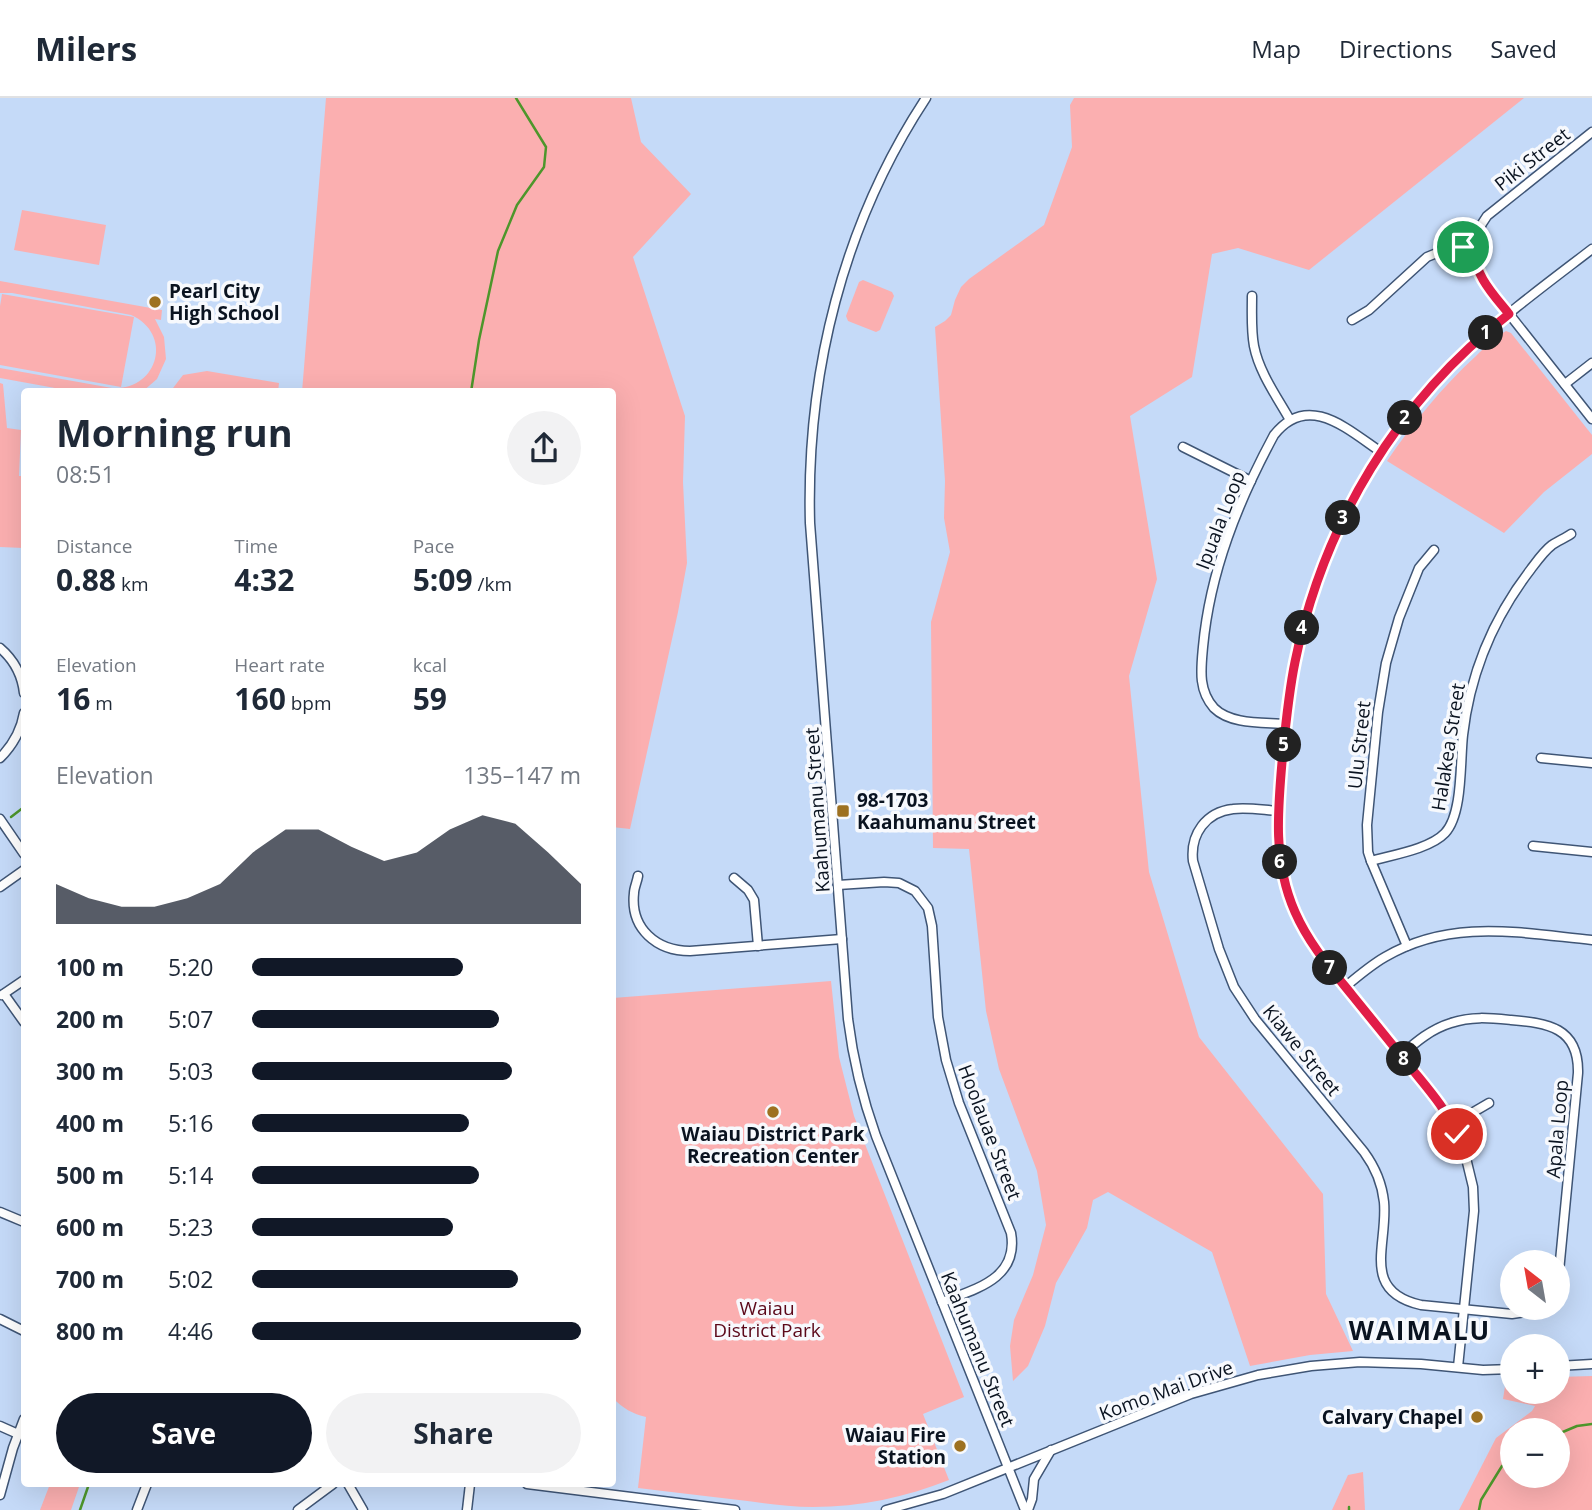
<!DOCTYPE html>
<html lang="en">
<head>
<meta charset="utf-8">
<style>
  :root { --surface:#fff; --page:#f2f2f3; --text:#1f2937; --muted:#747a83; --line:#e0e1e3; --accent:#111827 }
  body { margin:0; font-family:"Open Sans",sans-serif; background:var(--page); color:var(--text); height:100vh; display:flex; flex-direction:column; font-size:26px; white-space:nowrap }
  * { box-sizing:border-box; margin:0 }
  p { font-size:23px; color:var(--muted) }
  .icon { flex:none; width:38px; height:38px; fill:none; stroke:currentColor; stroke-width:2; stroke-linecap:round; stroke-linejoin:round }
  .map { position:relative; flex:1; overflow:hidden }
  .side { position:absolute; left:21px; top:290px; width:595px; height:1099px; display:flex; flex-direction:column; background:var(--surface); border-radius:7px; box-shadow:0 7px 28px #0002 }
  .side>* { flex:none }
  .needle { width:46px; rotate:329deg }
  .fabs { position:absolute; left:1500px; top:1152px; display:grid; gap:14px }
  .fabs a { display:grid; place-items:center; width:70px; height:70px; border-radius:50%; background:var(--surface); box-shadow:0 7px 28px #0002; font-size:35px }
  .pin { position:absolute; display:grid; place-items:center; width:60px; height:60px; color:#fff; margin:-30px; border:4px solid #fff; border-radius:50%; box-shadow:0 2px 7px #0007 }
  .km { position:absolute; width:35px; height:35px; margin:-18px; border-radius:50%; background:#222; color:#fff; font-size:19px; line-height:35px; text-align:center }
  .round { display:grid; place-items:center; flex:none; width:74px; height:74px; border-radius:37px; background:var(--page) }
  .head { display:flex; align-items:center; justify-content:space-between; height:119px; padding:0 35px }
  h1 { font-size:38px; font-weight:700; line-height:52px }
  .metrics { display:grid; grid-template-columns:repeat(3,1fr); gap:10px; height:119px; padding:7px 35px }
  .metrics div { display:grid; align-content:center }
  .metrics b { font-size:30px; font-weight:700 }
  .metrics small { font-size:19px; font-weight:400 }
  .metrics p { font-size:19px }
  .chart { height:196px; padding:14px 35px }
  .chart p { display:flex; justify-content:space-between }
  .chart svg { width:100%; height:126px; margin-top:7px; fill:var(--accent); opacity:.7 }
  .primary-button { display:flex; gap:14px; margin-top:auto; padding:14px 35px }
  .primary-button a { flex:1; height:80px; border-radius:42px; background:var(--accent); color:#fff; font-size:28px; font-weight:700; line-height:80px; text-align:center }
  .primary-button a+a { background:var(--page); color:var(--text) }
  ul { padding:0 35px; list-style:none; font-size:23px }
  li { display:grid; grid-template-columns:112px 84px 1fr; align-items:center; height:52px }
  li i { height:18px; border-radius:9px; background:var(--accent) }
  header { display:flex; align-items:center; gap:42px; box-sizing:border-box; height:98px; padding:0 35px; background:var(--surface); border-bottom:2px solid var(--line) }
  header strong { font-size:33px }
  nav { display:flex; gap:38px; margin-inline-start:auto; font-size:24px }
  .map>svg:first-child { display:block }
  .green { fill:#fbafb0; fill-rule:evenodd }
  .lines { fill:none; stroke-linecap:round; stroke-linejoin:round }
  .stream { stroke:#4d962b; stroke-width:2.5 }
  .minor-casing { stroke:#3f5575; stroke-width:11 }
  .minor { stroke:#fff; stroke-width:8 }
  .route-casing { stroke:#fff; stroke-width:14 }
  .route { stroke:#e11d48; stroke-width:9 }
  .poi-dot { fill:#9d7121; stroke:#f7f9fd; stroke-width:2.5 }
  .labels { text-anchor:middle; dominant-baseline:central; stroke-width:7; stroke-linejoin:round; paint-order:stroke }
  .street-label { font-size:19px; fill:#0a1320; stroke:#f7f9fd }
  .poi-label { font-size:19px; font-weight:bold; fill:#0a1320; stroke:#f7f9fd; text-anchor:start }
  .park-label { font-size:19px; fill:#5b0819; stroke:#f7f9fd }
  .district-label { font-size:26px; font-weight:bold; letter-spacing:2px; fill:#0a1320; stroke:#f7f9fd }
</style>
</head>
<body>
<header>
<strong>Milers</strong>
<nav><a>Map</a><a>Directions</a><a>Saved</a></nav>
</header>
<div class="map">
<svg width="1592" height="1412" viewBox="0 0 1592 1412">
  <rect width="100%" height="100%" fill="#c5daf8"/>
  <!-- green -->
  <g class="green">
    <path d="M326,0H631L641,44L691,96L633,159L685,318L683,384L687,465L678,514L630,731L612,729V294H302Z"/>
    <path d="M1074,0H1524L1309,172L1238,150L1212,156L1192,279L1130,318L1157,481L1129,578L1149,774L1199,939L1323,1096L1326,1196L1353,1253L1310,1257L1250,1268L1212,1154L1108,1094L1093,1102L1087,1130L1056,1185L1045,1228L1028,1268L1013,1283L1010,1248L1014,1222L1033,1177L1046,1127L1037,1073L999,971L986,913L969,751L933,750L931,524L950,454L944,420L945,383L935,229L945,223L951,217L955,202L961,189L969,181L1044,127L1072,49L1070,7Z"/>
    <path d="M22,112L106,127L99,167L14,152Z"/>
    <path d="M863,182L892,194L894,198L880,232L876,234L848,223L846,218L859,184Z"/>
    <path d="M0,183L162,212L161,222L155,221L164,239L166,261L157,281L142,294H77L0,280V270L112,290C158,293 174,236 131,217L12,195H0Z"/>
    <path d="M2,196L134,219L121,289L0,267V208Z"/>
    <path d="M1506,233L1511,235L1592,337V356L1544,394L1504,435L1387,363C1413,325 1442,289 1476,258C1485,249 1495,239 1506,233Z"/>
    <path d="M207,273L279,285L278,294H170L183,277Z"/>
    <path d="M0,285L3,286L7,330L21,332L19,378H24V450L0,449Z"/>
    <path d="M831,883L839,959L854,1018L964,1299L923,1316L949,1382C906,1399 860,1409 813,1409C788,1409 763,1405 739,1402C705,1398 671,1394 638,1390L646,1319C633,1316 622,1310 613,1300V900Z"/>
    <path d="M1592,1278V1412H1459L1496,1340L1532,1313L1535,1308L1503,1301L1506,1282H1512V1293H1558V1279ZM1512,1332H1558V1377H1512Z"/>
    <path d="M1363,1374L1365,1412H1332L1348,1377Z"/>
    <path d="M50,1386H80L71,1412H40Z"/>
  </g>
  <g class="lines">
    <!-- stream -->
    <g class="stream">
      <path d="M471,294L479,242L498,153L517,107L544,69L546,49L516,0"/>
      <path d="M11,719L24,709"/>
      <path d="M1558,1336L1577,1328L1592,1326"/>
      <path d="M1349,1409V1412"/>
      <path d="M80,1412L89,1386"/>
      <path d="M1479,1412L1481,1402L1502,1368L1512,1361"/>
    </g>
    <defs>
      <g id="minor">
        <path d="M926,0C843,126 806,275 810,425L848,921C853,961 862,999 876,1038L1025,1412"/>
        <path d="M1592,34L1487,118C1472,138 1471,162 1484,184L1592,321"/>
        <path d="M1252,198C1252,215 1251,232 1254,248C1259,274 1277,299 1290,322"/>
        <path d="M1352,222L1369,212L1427,159L1449,150H1474"/>
        <path d="M1565,286L1592,265"/>
        <path d="M1183,349L1251,383"/>
        <path d="M0,550C14,562 22,577 24,595"/>
        <path d="M1286,626C1264,624 1231,627 1214,610C1198,592 1201,571 1203,549C1210,473 1238,404 1274,337C1308,294 1347,331 1381,354"/>
        <path d="M0,660C13,647 21,633 24,615"/>
        <path d="M1541,660L1592,665"/>
        <path d="M1278,713C1263,712 1247,709 1233,711C1206,714 1190,736 1193,763L1219,851L1234,889L1255,921L1364,1054C1375,1069 1382,1085 1384,1104C1388,1147 1360,1193 1421,1207L1512,1216L1526,1214L1538,1209"/>
        <path d="M0,721L24,756"/>
        <path d="M1533,748L1592,754"/>
        <path d="M1371,763C1392,757 1430,751 1445,735C1463,716 1460,663 1463,637C1470,576 1494,519 1531,471C1537,463 1544,453 1552,447C1558,443 1565,440 1571,436"/>
        <path d="M638,778C637,784 634,790 634,795C630,831 657,853 690,853L842,841"/>
        <path d="M734,780L748,792L754,802L758,848"/>
        <path d="M838,787L884,784L899,785L915,793L928,810L932,828L938,919L946,962L959,1005L1011,1135C1019,1181 975,1191 942,1204"/>
        <path d="M0,789L24,772"/>
        <path d="M1407,848L1371,763L1368,754L1367,727L1378,614L1386,565L1399,520L1419,470L1434,452"/>
        <path d="M1345,889C1358,878 1371,867 1385,859C1451,820 1520,835 1592,842"/>
        <path d="M4,896L24,924"/>
        <path d="M2,897L24,882"/>
        <path d="M1401,957C1416,944 1431,931 1451,925C1471,918 1490,920 1511,922C1547,925 1579,929 1578,975L1558,1184"/>
        <path d="M1453,1026L1489,1005"/>
        <path d="M0,1114L24,1124"/>
        <path d="M0,1221L24,1233"/>
        <path d="M1558,1268L1592,1266"/>
        <path d="M1458,1269L1474,1113L1473,1089L1465,1056L1453,1026L1440,1006L1319,856C1270,786 1276,734 1283,654C1286,624 1288,594 1294,565C1318,447 1377,337 1465,254C1504,217 1549,184 1592,151"/>
        <path d="M0,1328L18,1336"/>
        <path d="M348,1386L363,1412"/>
        <path d="M527,1386L735,1412"/>
        <path d="M0,1397L13,1350L24,1321"/>
        <path d="M137,1412L147,1386"/>
        <path d="M298,1412L333,1386"/>
        <path d="M467,1412L470,1386"/>
        <path d="M886,1412L943,1396L1191,1296L1258,1277L1311,1268L1360,1264L1421,1266L1483,1272L1512,1271"/>
        <path d="M1028,1412L1032,1401L1034,1381L1051,1352"/>
      </g>
    </defs>
    <!-- minor casing -->
    <use href="#minor" class="minor-casing"/>
    <!-- minor -->
    <use href="#minor" class="minor"/>
  </g>
  <g class="lines">
    <defs>
      <path id="route" d="M1457,1036C1446,1011 1429,992 1412,971C1392,946 1372,922 1352,897C1331,871 1309,846 1295,814C1272,762 1278,709 1283,653C1286,623 1289,593 1295,564C1323,426 1398,302 1509,216C1493,196 1474,177 1474,150L1463,149"/>
    </defs>
    <!-- route casing -->
    <use href="#route" class="route-casing"/>
    <!-- route -->
    <use href="#route" class="route"/>
  </g>
  <!-- markers -->
  <g class="poi-dot">
    <circle cx="155" cy="204" r="7"/>
    <rect x="836" y="706" width="14" height="14" rx="3.5"/>
    <circle cx="773" cy="1014" r="7"/>
    <circle cx="1477" cy="1319" r="7"/>
    <circle cx="960" cy="1348" r="7"/>
  </g>
  <g class="labels">
    <!-- street labels -->
    <g class="street-label">
      <text transform="translate(1532 61) rotate(-38)">Piki Street</text>
      <text transform="translate(1220 422) rotate(-69)">Ipuala Loop</text>
      <text transform="translate(1359 647) rotate(-84)">Ulu Street</text>
      <text transform="translate(1448 649) rotate(-81)">Halakea Street</text>
      <text transform="translate(817 712) rotate(-94)">Kaahumanu Street</text>
      <text transform="translate(1302 952) rotate(51)">Kiawe Street</text>
      <text transform="translate(1557 1031) rotate(-85)">Apala Loop</text>
      <text transform="translate(990 1034) rotate(69)">Hoolauae Street</text>
      <text transform="translate(978 1251) rotate(68)">Kaahumanu Street</text>
      <text transform="translate(1166 1292) rotate(-20)">Komo Mai Drive</text>
    </g>
    <!-- poi labels -->
    <g class="poi-label">
      <text x="169" y="193">Pearl City<tspan x="169" dy="22">High School</tspan></text>
      <text x="857" y="702">98-1703<tspan x="857" dy="22">Kaahumanu Street</tspan></text>
      <text x="773" y="1036" text-anchor="middle">Waiau District Park<tspan x="773" dy="22">Recreation Center</tspan></text>
      <text x="1463" y="1319" text-anchor="end">Calvary Chapel</text>
      <text x="946" y="1337" text-anchor="end">Waiau Fire<tspan x="946" dy="22">Station</tspan></text>
    </g>
    <!-- park labels -->
    <g class="park-label">
      <text x="767" y="1210">Waiau<tspan x="767" dy="22">District Park</tspan></text>
    </g>
    <!-- district labels -->
    <g class="district-label">
      <text x="1420" y="1232">WAIMALU</text>
    </g>
  </g>
</svg>
<div class="fabs">
<a><svg class="needle" viewBox="-14 -14 28 28"><path d="M0-13l5 13h-10z" fill="#e53935"/><path d="M0 13l5-13h-10z" fill="#747a83"/></svg></a>
<a>+</a>
<a>−</a>
</div>
<div class="pin" style="left:1463px;top:149px;background:#1e9e55"><svg class="icon" aria-label="arrive" viewBox="0 0 24 24"><path d="M6 21V4h12l-3 4 3 4H6"/></svg></div>
<div class="pin" style="left:1457px;top:1036px;background:#d93025"><svg class="icon" aria-label="check" viewBox="0 0 24 24"><path d="M5 12l5 5 9-10"/></svg></div>
<b class="km" style="left:1486px;top:235px">1</b>
<b class="km" style="left:1405px;top:320px">2</b>
<b class="km" style="left:1343px;top:420px">3</b>
<b class="km" style="left:1302px;top:530px">4</b>
<b class="km" style="left:1284px;top:647px">5</b>
<b class="km" style="left:1280px;top:764px">6</b>
<b class="km" style="left:1330px;top:870px">7</b>
<b class="km" style="left:1404px;top:961px">8</b>
<section class="side">
<div class="head"><div><h1>Morning run</h1><p>08:51</p></div><a class="round"><svg class="icon" aria-label="share" viewBox="0 0 24 24"><path d="M12 15V3M7 8l5-5 5 5M5 13v7h14v-7"/></svg></a></div>
<div class="metrics">
<div><p>Distance</p><b>0.88<small> km</small></b></div>
<div><p>Time</p><b>4:32</b></div>
<div><p>Pace</p><b>5:09<small> /km</small></b></div>
</div>
<div class="metrics">
<div><p>Elevation</p><b>16<small> m</small></b></div>
<div><p>Heart rate</p><b>160<small> bpm</small></b></div>
<div><p>kcal</p><b>59</b></div>
</div>
<div class="chart"><p><span>Elevation</span>135–147 m</p>
<svg viewBox="0 0 160 44" preserveAspectRatio="none"><path d="M0 44V30L10 35L20 38L30 38L40 35L50 30L60 19L70 11L80 11L90 17L100 22L110 19L120 11L130 6L140 9L150 19L160 30V44z"/></svg>
</div>
<ul>
<li><b>100 m</b>5:20<i style="width:64%"></i></li>
<li><b>200 m</b>5:07<i style="width:75%"></i></li>
<li><b>300 m</b>5:03<i style="width:79%"></i></li>
<li><b>400 m</b>5:16<i style="width:66%"></i></li>
<li><b>500 m</b>5:14<i style="width:69%"></i></li>
<li><b>600 m</b>5:23<i style="width:61%"></i></li>
<li><b>700 m</b>5:02<i style="width:81%"></i></li>
<li><b>800 m</b>4:46<i style="width:100%"></i></li>
</ul>
<div class="primary-button"><a>Save</a><a>Share</a></div>
</section>
</div>
</body>
</html>
